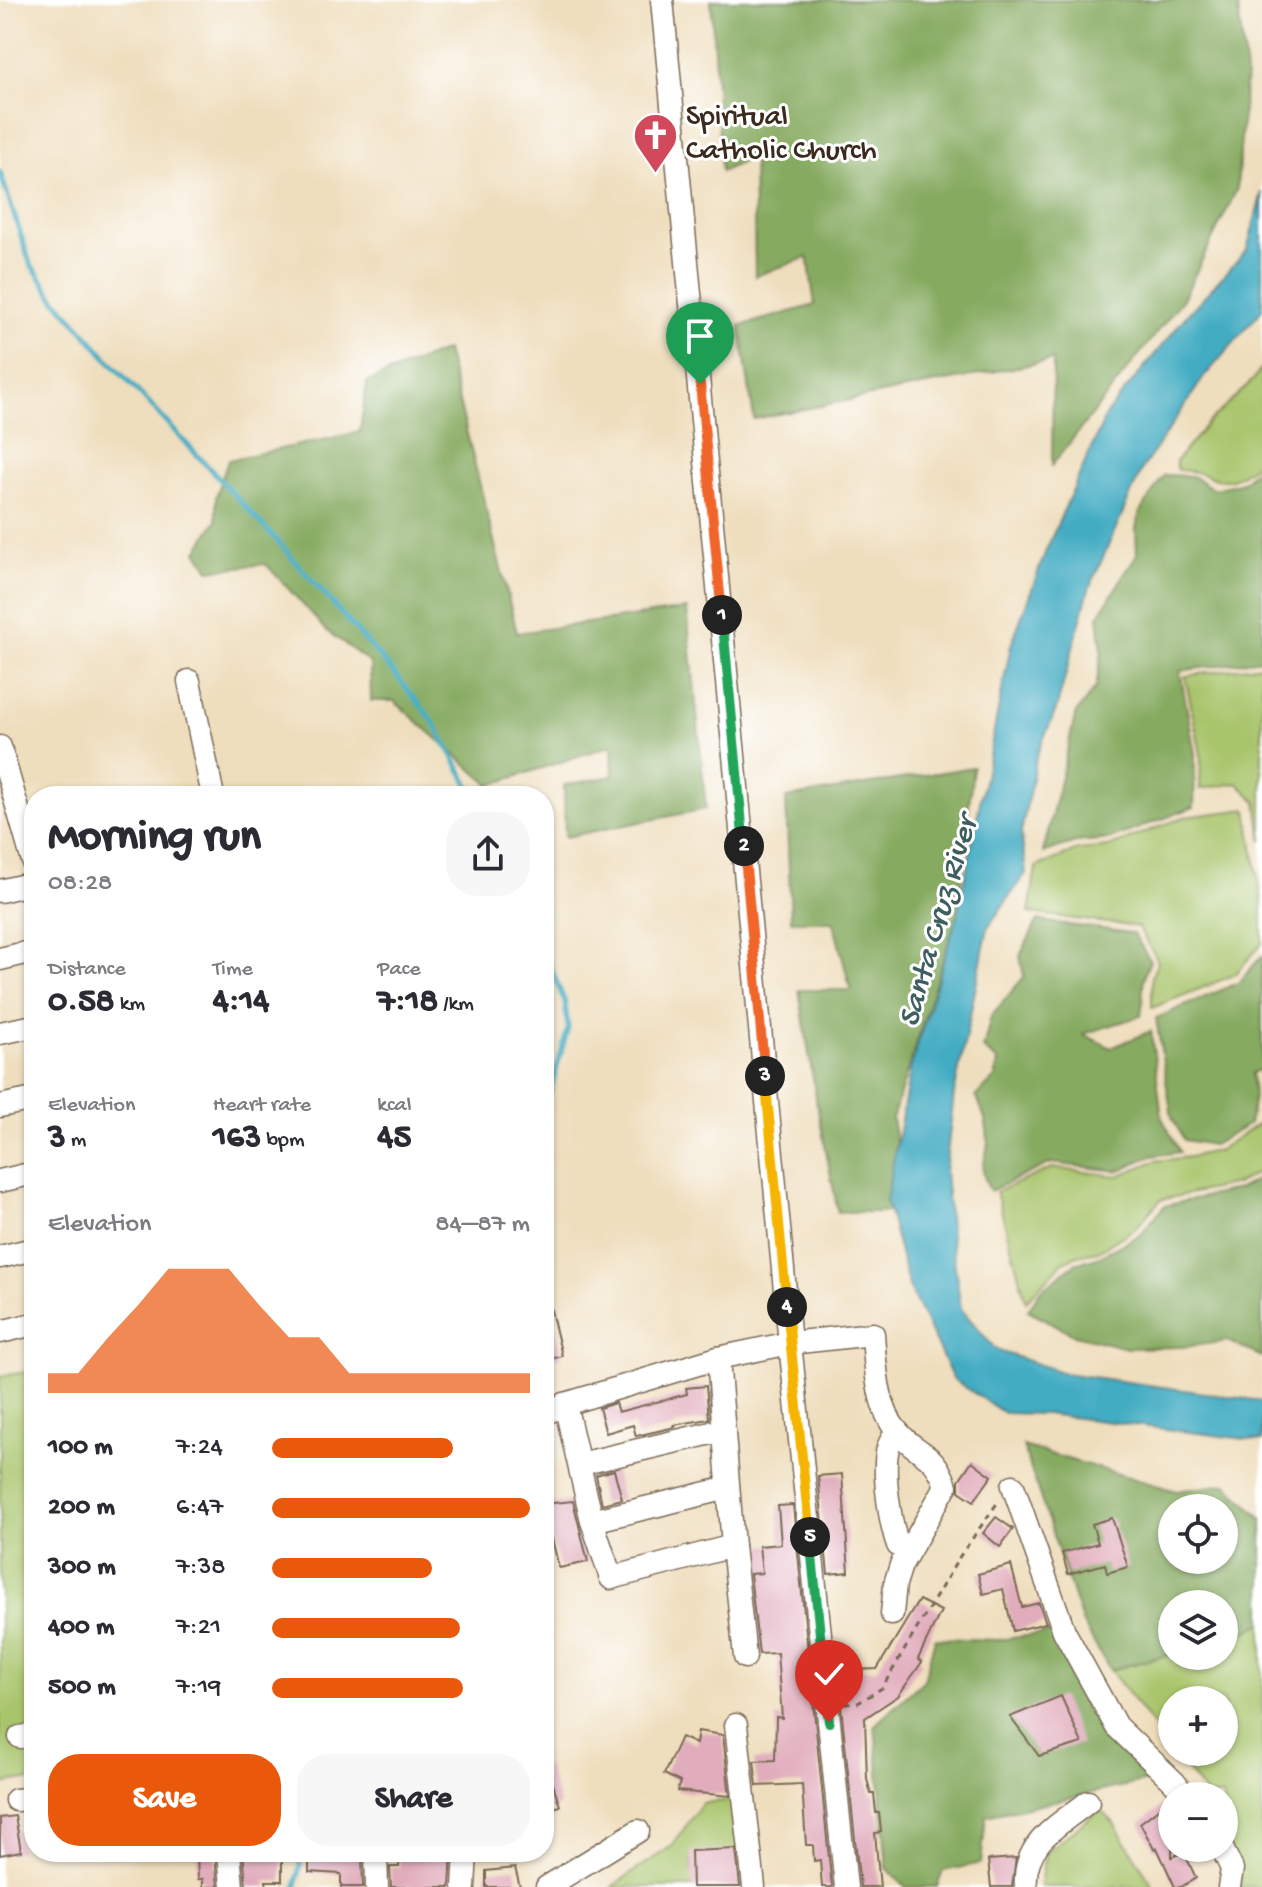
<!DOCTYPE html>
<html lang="en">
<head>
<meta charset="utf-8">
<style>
  :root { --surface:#fff; --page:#f7f7f7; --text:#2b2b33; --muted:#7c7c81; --accent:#ea580c }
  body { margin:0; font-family:"Gochi Hand",sans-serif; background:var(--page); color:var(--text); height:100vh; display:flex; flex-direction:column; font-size:30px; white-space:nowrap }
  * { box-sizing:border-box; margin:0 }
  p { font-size:26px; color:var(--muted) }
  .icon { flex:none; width:44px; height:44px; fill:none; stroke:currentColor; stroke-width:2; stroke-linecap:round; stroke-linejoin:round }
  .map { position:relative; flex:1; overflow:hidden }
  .sheet { position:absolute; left:24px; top:786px; width:530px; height:1076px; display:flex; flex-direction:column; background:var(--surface); border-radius:32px; box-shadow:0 2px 6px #0004 }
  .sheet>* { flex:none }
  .controls { position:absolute; left:1158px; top:1494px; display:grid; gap:16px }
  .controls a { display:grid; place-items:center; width:80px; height:80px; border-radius:50%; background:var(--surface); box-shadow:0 2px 6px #0004; font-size:40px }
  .pin { position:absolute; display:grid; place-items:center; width:68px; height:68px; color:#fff; margin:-82px -34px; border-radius:50% 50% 50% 0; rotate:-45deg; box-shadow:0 0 8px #0007 }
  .pin .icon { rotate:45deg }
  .km { position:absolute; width:40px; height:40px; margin:-20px; border-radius:50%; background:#222; color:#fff; font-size:22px; line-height:40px; text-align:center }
  .round { display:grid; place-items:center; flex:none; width:84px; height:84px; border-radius:32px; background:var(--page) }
  .overview { display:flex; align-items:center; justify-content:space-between; height:136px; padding:0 24px }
  h1 { font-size:44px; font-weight:800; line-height:60px }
  .figures { display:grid; grid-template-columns:repeat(3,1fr); gap:12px; height:136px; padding:8px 24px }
  .figures div { display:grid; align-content:center }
  .figures b { font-size:34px; font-weight:800 }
  .figures small { font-size:22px; font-weight:400 }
  .figures p { font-size:22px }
  .chart { height:224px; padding:16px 24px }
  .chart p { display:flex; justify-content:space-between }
  .chart svg { width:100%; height:144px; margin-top:8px; fill:var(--accent); opacity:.7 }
  .button { display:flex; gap:16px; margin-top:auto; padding:16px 24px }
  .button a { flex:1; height:92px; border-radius:32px; background:var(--accent); color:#fff; font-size:32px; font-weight:800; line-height:92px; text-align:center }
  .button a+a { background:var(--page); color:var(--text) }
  ul { padding:0 24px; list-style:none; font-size:26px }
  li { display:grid; grid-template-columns:128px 96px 1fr; align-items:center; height:60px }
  li i { height:20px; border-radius:10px; background:var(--accent) }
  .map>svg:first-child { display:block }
  .green { fill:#a9c56c; stroke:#727845; stroke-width:2 }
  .forest { fill:#86aa60; stroke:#606a3f; stroke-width:2; fill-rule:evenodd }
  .water { fill:#43acc2; stroke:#3f6b70; stroke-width:2 }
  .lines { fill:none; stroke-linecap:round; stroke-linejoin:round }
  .stream { stroke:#43acc2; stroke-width:5 }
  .building { fill:#e1acbc }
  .minor-casing { stroke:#7a6956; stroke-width:25 }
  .path { stroke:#7a6956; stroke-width:3; stroke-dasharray:6 6; stroke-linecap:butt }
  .minor { stroke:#fff; stroke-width:22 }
  .split-1-casing { stroke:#fff; stroke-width:16 }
  .split-2-casing { stroke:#fff; stroke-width:16 }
  .split-3-casing { stroke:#fff; stroke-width:16 }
  .split-4-casing { stroke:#fff; stroke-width:16 }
  .split-5-casing { stroke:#fff; stroke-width:16 }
  .split-6-casing { stroke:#fff; stroke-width:16 }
  .split-1 { stroke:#f0652b; stroke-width:10 }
  .split-2 { stroke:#22a559; stroke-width:10 }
  .split-3 { stroke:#f0652b; stroke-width:10 }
  .split-4 { stroke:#f5b400; stroke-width:10 }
  .split-5 { stroke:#f5b400; stroke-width:10 }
  .split-6 { stroke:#22a559; stroke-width:10 }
  .labels { text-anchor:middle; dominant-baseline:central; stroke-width:6; stroke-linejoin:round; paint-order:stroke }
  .poi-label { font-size:30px; fill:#3b2a1e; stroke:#fff; text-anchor:start }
  .water-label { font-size:32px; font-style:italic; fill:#3e5e60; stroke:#fff }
</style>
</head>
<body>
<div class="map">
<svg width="1262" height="1887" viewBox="0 0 1262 1887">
  <rect width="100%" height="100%" fill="#fff"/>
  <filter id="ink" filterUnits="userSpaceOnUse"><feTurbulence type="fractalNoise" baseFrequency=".0125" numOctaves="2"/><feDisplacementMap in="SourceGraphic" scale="16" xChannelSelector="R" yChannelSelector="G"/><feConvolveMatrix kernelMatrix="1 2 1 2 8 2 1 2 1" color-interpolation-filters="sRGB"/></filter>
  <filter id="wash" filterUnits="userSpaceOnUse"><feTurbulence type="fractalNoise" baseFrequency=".006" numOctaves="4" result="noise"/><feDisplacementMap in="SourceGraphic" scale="32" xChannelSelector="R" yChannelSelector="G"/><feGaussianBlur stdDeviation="1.8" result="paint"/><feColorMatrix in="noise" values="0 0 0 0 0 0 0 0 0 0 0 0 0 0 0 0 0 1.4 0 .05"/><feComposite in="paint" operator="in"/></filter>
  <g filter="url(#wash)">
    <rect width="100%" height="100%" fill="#efdebd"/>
    <!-- green -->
    <g class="green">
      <path d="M1262,367V436L1258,438L1257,463C1218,497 1216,469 1177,470L1176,461L1206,425L1254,379Z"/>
      <path d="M1262,665V842L1257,802L1237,783L1200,789L1201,754L1185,676Z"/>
      <path d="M1247,809L1262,901V944L1234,975L1152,1008V976L1158,961L1138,927L1029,913L1036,867L1078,850L1109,847L1184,817Z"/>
      <path d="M1258,1124L1262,1133V1170L1236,1184L1160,1200L1136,1228L1098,1251L1077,1255L1062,1263L1026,1301L996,1192L1052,1168L1118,1176L1155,1161L1190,1157L1219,1150Z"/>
      <path d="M34,1371V1779L0,1784V1376Z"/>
      <path d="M1262,1623V1887H1241L1224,1834V1796H1207L1173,1752H1224V1700H1172V1750L1110,1670L1172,1654L1224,1656V1640L1237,1637Z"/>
      <path d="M734,1800L741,1849L691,1859L694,1887H611L672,1846L702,1803Z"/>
      <path d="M1100,1809L1113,1822L1154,1887H1040L1045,1853Z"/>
    </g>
    <!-- forest -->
    <g class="forest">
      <path d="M711,0H1237L1246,73L1237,189L1183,299L1052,465L1053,360L754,419L740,326L815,305L808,257L755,276L753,157L721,172Z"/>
      <path d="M446,350L517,633L687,609L706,809L565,837L564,785L613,776L612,745L490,785L394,701H371L370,663L326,630L266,564L209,570L197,551L216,521V497L228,460L360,432L367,382Z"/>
      <path d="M1262,441V659L1180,671L1195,754L1194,807L1110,839L1075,842L1043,853L1076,713L1096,687L1102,650L1098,617L1137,554L1136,528L1140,512L1164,475L1192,476L1214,489L1243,482L1261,464Z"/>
      <path d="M973,767L958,913L892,1119L908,1212H838L817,1105L799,990H851L833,921H791L786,798Z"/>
      <path d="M1038,920C1070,927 1102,927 1134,934L1150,961C1139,984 1145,992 1141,1016L1083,1034L1111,1048L1151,1031L1162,1118L1180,1152L1151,1156L1118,1171L1051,1163L990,1191C977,1163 987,1166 988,1140C988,1124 983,1110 976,1096L995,1078L998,1061L983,1049L991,1016L1024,977L1020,956Z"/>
      <path d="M1262,956V1069L1252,1073L1254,1097L1249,1124L1213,1145L1184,1140L1172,1117L1156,1018L1238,983Z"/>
      <path d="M1262,1177V1357L1228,1341L1184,1347L1127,1348L1075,1335L1028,1310L1040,1291L1076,1263L1098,1257L1140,1235L1164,1206L1239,1189Z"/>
      <path d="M1023,1446L1176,1491L1227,1484L1262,1519V1623L1237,1637L1224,1640V1604H1172V1654L1110,1670L1083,1624ZM1172,1508H1224V1560H1172Z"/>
      <path d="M1053,1632L1086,1710L1148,1781L986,1816L981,1863L943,1871L937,1887H905L887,1868L875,1725L924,1680L935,1638L998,1640Z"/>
    </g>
    <!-- water -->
    <path class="water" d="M1262,192V310L1204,377L1142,469L1089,589L1056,710L1037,754L1021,833L1026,873L988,927L954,1094L945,1172L951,1238L961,1309L996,1350L1064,1373L1262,1401V1441L1046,1414L1004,1413L953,1379L909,1287L886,1201L911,1066L958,913L1011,645L1047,548L1107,413L1187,315L1247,250Z"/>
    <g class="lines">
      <!-- stream -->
      <g class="stream">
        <path d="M0,172L30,263L55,299L115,367L281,545L393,672L433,721L475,796"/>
        <path d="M544,950L565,1003L568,1028L544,1113"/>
        <path d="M296,1887L302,1852"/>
      </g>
    </g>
    <g id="blocks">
      <!-- building -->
      <g class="building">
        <path d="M544,1302H549L562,1356L544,1361Z"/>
        <path d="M706,1386L709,1419L674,1425L675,1427L636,1436L633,1425L606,1433L599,1408L615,1403L618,1412L687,1394L686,1388Z"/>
        <path d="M972,1461L992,1476L974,1501L959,1491V1480Z"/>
        <path d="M614,1470L622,1499L602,1504L596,1475Z"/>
        <path d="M842,1474L849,1572L828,1574L818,1476Z"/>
        <path d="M573,1501L588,1562L559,1568L549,1526L544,1527V1504Z"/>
        <path d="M793,1505L832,1887H822L820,1860L814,1861L813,1845H806L802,1784L757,1786L754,1761L775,1760L776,1717L782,1718L777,1653L759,1654L750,1574L762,1573L759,1546L781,1544L778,1506Z"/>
        <path d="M996,1517L1013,1529L1000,1547L983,1533Z"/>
        <path d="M1112,1518L1128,1567L1107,1573L1105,1564L1068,1574L1062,1553L1098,1543L1092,1524Z"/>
        <path d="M1011,1565L1022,1607L1039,1603L1046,1623L1013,1631L1003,1589L983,1594L978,1574Z"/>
        <path d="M919,1600L941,1611L918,1659L922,1662L898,1696L865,1718L867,1779L871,1794H874L876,1813H879L881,1832L875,1833L880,1887H860L838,1677L855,1676V1670L877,1669Z"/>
        <path d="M1061,1696L1082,1743L1039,1756L1010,1717Z"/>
        <path d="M698,1731L723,1735L730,1796L677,1791L680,1782L664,1774L681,1737L696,1744Z"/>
        <path d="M544,1765H547L560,1806L544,1811Z"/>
        <path d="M1161,1807L1172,1821V1857L1184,1852L1196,1878L1181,1887H1175L1157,1848L1154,1849L1140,1823Z"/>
        <path d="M15,1816L21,1851L0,1855V1818Z"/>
        <path d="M736,1849L740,1887H692L691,1851Z"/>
        <path d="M197,1852H215L218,1887H203V1879H198Z"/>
        <path d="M243,1852H282V1881H266L267,1887H246Z"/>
        <path d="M309,1852H362L363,1887H341V1874L309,1872Z"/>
        <path d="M400,1852H452L450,1887H391L390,1867H399Z"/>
        <path d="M1016,1858L1012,1887H991L988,1860Z"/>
        <path d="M515,1868L520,1887H486V1871Z"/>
      </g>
    </g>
  </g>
  <g filter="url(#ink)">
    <use href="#blocks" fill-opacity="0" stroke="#7a6956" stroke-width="2"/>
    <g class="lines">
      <defs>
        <g id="minor">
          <path d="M662,0L790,1343L846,1887"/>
          <path d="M189,681L213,796"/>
          <path d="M0,747L34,865"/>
          <path d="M0,891L34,883"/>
          <path d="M0,959L34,951"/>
          <path d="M0,1033L34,1026"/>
          <path d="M0,1106L34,1099"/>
          <path d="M0,1181L34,1173"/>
          <path d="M0,1257L34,1249"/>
          <path d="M0,1332L34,1324"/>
          <path d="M718,1358L733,1546L745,1657"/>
          <path d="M565,1404L592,1521L611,1578L733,1546"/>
          <path d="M544,1414L565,1404L718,1358L790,1343L873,1334C875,1363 877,1408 897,1431C918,1456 934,1450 946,1486L901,1565L895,1584L892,1614"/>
          <path d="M897,1431C894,1436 889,1443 888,1448C882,1471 890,1523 898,1545H912"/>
          <path d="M580,1464L724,1430"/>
          <path d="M1013,1486L1064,1631L1116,1726L1175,1783L1185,1796"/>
          <path d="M592,1521L728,1488"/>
          <path d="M736,1725L754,1887"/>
          <path d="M20,1737L34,1735"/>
          <path d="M16,1800L34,1798"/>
          <path d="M1222,1848L1232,1869L1229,1887"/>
          <path d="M229,1852L232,1887"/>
          <path d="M376,1852L377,1887"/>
          <path d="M464,1887L466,1852"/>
          <path d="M547,1887L638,1831"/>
          <path d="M1026,1887C1022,1843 1058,1826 1088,1802"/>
        </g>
      </defs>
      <!-- minor casing -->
      <use href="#minor" class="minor-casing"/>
      <!-- path -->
      <path class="path" d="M845,1704L858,1703L882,1688L960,1556L998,1502"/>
      <!-- minor -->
      <use href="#minor" class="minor"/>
    </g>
  </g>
  <g class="lines" filter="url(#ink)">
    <defs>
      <path id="split-1" d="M700,384L722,615"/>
      <path id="split-2" d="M722,615L744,846"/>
      <path id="split-3" d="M744,846L765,1076"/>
      <path id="split-4" d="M765,1076L787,1307"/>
      <path id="split-5" d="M787,1307L810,1537"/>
      <path id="split-6" d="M810,1537L829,1722"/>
    </defs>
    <!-- split-1 casing -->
    <use href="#split-1" class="split-1-casing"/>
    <!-- split-2 casing -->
    <use href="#split-2" class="split-2-casing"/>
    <!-- split-3 casing -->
    <use href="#split-3" class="split-3-casing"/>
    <!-- split-4 casing -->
    <use href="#split-4" class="split-4-casing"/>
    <!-- split-5 casing -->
    <use href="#split-5" class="split-5-casing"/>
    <!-- split-6 casing -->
    <use href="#split-6" class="split-6-casing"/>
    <!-- split-1 -->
    <use href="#split-1" class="split-1"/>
    <!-- split-2 -->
    <use href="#split-2" class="split-2"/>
    <!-- split-3 -->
    <use href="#split-3" class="split-3"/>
    <!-- split-4 -->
    <use href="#split-4" class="split-4"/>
    <!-- split-5 -->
    <use href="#split-5" class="split-5"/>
    <!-- split-6 -->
    <use href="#split-6" class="split-6"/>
  </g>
  <!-- icons -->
  <defs>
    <symbol id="church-pin" viewBox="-11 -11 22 30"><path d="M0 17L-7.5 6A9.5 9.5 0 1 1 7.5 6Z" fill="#d1495b" stroke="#fff"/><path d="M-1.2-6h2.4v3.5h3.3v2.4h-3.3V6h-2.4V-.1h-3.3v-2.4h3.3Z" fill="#fff"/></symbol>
  </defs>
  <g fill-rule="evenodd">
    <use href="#church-pin" x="630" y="110" width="51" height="69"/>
  </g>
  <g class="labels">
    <!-- poi labels -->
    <g class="poi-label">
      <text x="686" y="118">Spiritual<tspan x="686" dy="34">Catholic Church</tspan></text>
    </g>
    <!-- water labels -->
    <g class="water-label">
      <text transform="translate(940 922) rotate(-74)">Santa Cruz River</text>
    </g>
  </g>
</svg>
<div class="controls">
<a><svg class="icon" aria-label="locate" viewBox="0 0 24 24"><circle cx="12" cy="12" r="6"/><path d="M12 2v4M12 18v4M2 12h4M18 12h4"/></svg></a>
<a><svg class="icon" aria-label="layers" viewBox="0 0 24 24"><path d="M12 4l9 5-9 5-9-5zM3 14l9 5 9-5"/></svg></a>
<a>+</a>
<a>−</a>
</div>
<div class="pin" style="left:700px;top:384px;background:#1e9e55"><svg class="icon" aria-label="arrive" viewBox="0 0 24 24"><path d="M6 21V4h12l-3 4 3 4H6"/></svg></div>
<div class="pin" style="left:829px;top:1722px;background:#d93025"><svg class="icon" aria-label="check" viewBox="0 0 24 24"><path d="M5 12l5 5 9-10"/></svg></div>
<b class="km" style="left:722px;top:615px">1</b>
<b class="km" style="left:744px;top:846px">2</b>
<b class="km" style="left:765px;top:1076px">3</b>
<b class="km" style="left:787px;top:1307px">4</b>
<b class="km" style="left:810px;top:1537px">5</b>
<section class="sheet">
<div class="overview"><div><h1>Morning run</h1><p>08:28</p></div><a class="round"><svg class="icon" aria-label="share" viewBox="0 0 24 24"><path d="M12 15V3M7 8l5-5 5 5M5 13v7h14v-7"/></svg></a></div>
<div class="figures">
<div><p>Distance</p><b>0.58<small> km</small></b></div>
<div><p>Time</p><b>4:14</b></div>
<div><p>Pace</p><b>7:18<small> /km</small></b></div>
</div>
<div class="figures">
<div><p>Elevation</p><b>3<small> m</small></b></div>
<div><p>Heart rate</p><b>163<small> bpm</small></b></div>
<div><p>kcal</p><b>45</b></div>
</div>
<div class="chart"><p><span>Elevation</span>84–87 m</p>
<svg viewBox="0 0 160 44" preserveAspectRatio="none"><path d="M0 44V38L10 38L20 27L30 17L40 6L50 6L60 6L70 17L80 27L90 27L100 38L110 38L120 38L130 38L140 38L150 38L160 38V44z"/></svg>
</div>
<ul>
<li><b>100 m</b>7:24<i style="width:70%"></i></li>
<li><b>200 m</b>6:47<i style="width:100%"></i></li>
<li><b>300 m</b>7:38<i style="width:62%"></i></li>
<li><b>400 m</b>7:21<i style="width:73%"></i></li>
<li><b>500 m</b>7:19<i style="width:74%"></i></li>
</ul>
<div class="button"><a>Save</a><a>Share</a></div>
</section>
</div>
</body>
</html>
